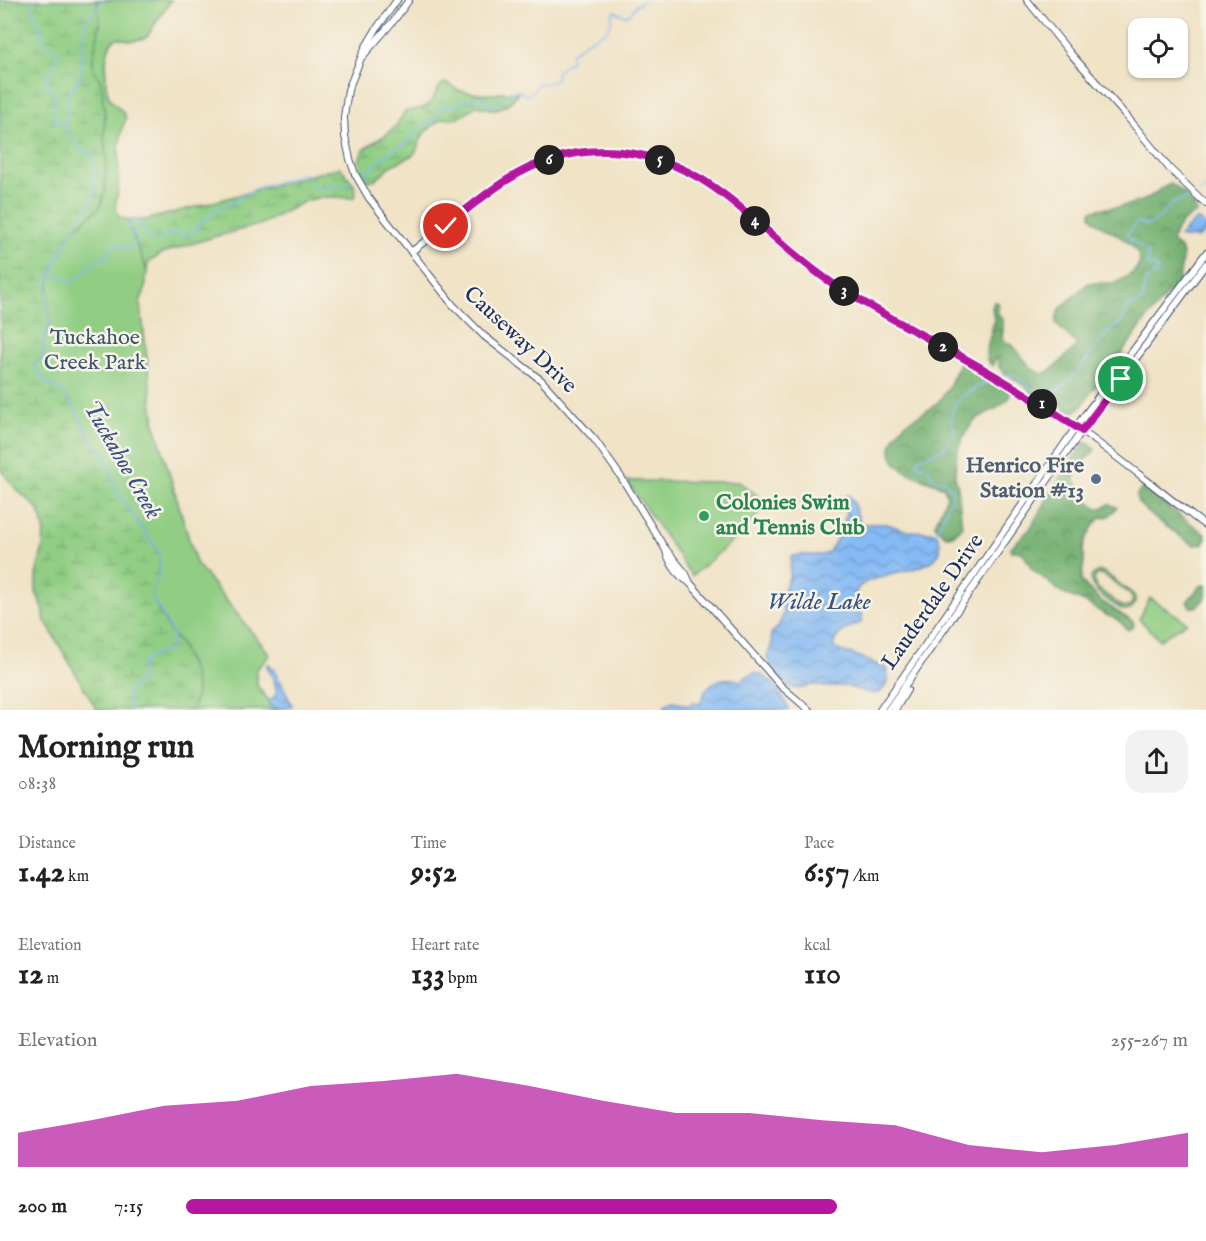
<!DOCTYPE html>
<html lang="en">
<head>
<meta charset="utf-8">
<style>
  :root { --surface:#fff; --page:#f2f2f2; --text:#222; --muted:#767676; --accent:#b5179e }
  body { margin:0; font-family:"IM FELL English",serif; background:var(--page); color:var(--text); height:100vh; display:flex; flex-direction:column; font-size:22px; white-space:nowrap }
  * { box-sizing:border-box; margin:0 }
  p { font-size:20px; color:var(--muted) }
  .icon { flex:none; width:33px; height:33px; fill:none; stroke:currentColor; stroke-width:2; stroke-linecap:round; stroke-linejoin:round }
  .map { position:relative; height:710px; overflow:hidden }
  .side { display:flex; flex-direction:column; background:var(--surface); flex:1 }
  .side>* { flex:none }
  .buttons { position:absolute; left:1128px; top:18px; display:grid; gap:12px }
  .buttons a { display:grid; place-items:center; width:60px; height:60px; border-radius:12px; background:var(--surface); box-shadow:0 2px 4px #0004; font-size:30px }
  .pin { position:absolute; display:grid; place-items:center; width:51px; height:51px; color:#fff; margin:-26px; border:3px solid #fff; border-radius:50%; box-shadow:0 2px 6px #0007 }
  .km { position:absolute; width:30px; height:30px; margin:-15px; border-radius:50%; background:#222; color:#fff; font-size:16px; line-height:30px; text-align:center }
  .round { display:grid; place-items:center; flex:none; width:63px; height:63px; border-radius:18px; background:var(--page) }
  .headline { display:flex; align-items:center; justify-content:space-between; height:102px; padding:0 18px }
  h1 { font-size:33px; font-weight:800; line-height:45px }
  .figures { display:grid; grid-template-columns:repeat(3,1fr); gap:9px; height:102px; padding:6px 18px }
  .figures div { display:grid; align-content:center }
  .figures b { font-size:30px; font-weight:800 }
  .figures small { font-size:16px; font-weight:400 }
  .figures p { font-size:16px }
  .chart { height:168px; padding:12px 18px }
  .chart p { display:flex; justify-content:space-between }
  .chart svg { width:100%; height:108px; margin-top:6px; fill:var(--accent); opacity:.7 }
  ul { padding:0 18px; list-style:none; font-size:20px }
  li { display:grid; grid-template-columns:96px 72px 1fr; align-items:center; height:45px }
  li i { height:15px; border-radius:8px; background:var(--accent) }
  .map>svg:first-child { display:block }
  .forest { fill:url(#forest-crowns); stroke:#487068; stroke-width:1.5 }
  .wetland { fill:url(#wetland-marsh); stroke:#567e71; stroke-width:1.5 }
  .park { fill:#91ce84; stroke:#567e71; stroke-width:1.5; fill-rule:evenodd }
  .water { fill:url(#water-waves); stroke:#5074a9; stroke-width:1.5 }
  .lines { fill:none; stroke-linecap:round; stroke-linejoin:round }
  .stream { stroke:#85baf4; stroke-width:1.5 }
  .secondary-casing { stroke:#3b4a6e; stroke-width:8 }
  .secondary { stroke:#fff; stroke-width:6 }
  .route-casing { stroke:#fff; stroke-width:12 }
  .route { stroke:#b5179e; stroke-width:8 }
  .service-dot { fill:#5c6f8a; stroke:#f7f3e8; stroke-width:2 }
  .leisure-dot { fill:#2e9e5b; stroke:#f7f3e8; stroke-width:2 }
  .labels { text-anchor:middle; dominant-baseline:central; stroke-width:5; stroke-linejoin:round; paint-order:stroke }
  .park-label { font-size:22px; fill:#385768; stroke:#f7f3e8 }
  .street-label { font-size:22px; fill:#1b2f5e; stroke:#f7f3e8 }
  .service-label { font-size:22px; font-weight:bold; fill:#4e5e75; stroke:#f7f3e8; text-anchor:end }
  .leisure-label { font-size:22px; font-weight:bold; fill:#27864d; stroke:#f7f3e8; text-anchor:start }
  .water-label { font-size:24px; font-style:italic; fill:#365284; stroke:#f7f3e8 }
</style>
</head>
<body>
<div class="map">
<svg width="1206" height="710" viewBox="0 0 1206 710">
  <defs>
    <pattern id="forest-crowns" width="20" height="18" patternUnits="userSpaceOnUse" patternTransform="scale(1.5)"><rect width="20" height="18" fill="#74b172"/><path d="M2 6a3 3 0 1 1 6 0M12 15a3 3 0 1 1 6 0" fill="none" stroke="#5e9061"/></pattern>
    <pattern id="wetland-marsh" width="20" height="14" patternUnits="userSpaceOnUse" patternTransform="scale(1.5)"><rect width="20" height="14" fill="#91ce84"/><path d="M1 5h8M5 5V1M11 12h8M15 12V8" fill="none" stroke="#7cb174"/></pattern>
    <pattern id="water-waves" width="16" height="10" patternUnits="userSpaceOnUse" patternTransform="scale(1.5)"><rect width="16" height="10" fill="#85baf4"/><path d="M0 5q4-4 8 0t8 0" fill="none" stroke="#6c98c9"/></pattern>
  </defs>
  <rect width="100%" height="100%" fill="#f7f3e8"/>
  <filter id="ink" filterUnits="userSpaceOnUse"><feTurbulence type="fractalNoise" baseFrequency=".0167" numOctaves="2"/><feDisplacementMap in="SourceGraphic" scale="12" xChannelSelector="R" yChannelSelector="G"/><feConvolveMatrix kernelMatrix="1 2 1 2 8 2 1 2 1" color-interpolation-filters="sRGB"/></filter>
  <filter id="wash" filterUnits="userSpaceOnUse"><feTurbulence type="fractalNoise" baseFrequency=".008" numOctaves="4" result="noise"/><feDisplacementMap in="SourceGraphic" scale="24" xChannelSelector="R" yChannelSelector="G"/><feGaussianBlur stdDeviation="1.35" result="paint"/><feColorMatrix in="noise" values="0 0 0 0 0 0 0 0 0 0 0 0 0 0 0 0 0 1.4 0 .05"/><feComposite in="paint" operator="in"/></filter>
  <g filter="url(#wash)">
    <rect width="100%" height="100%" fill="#f0e3c6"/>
    <!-- forest -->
    <g class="forest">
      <path d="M1171,184C1180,190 1197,201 1196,213C1185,218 1175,229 1172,241L1180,249L1183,253L1179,281L1149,316L1105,376L1093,389L1082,406L1076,411C1061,411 1068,411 1060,403L1046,400L1034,394L1024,385L1003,372L999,367L998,359H995L993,366C987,363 986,358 986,352L994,321L992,307L994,302H997L998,304V315L1003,319V330L1002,339C1005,342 1010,343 1014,347C1026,359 1025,367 1043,374C1053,370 1060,363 1067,355C1071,351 1074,350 1077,344L1061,329L1056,323L1057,315L1059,310L1087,284L1090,283C1110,283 1117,286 1134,271C1156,251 1109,231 1097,223C1095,221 1092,218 1091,216V211C1100,207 1109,208 1119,207C1126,205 1135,203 1142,201C1153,197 1160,187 1171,184Z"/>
      <path d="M960,362L1010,392L1009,398L999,407L978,418L972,423L964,436L959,447L956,458L955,477L958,487L962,527C957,533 954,536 946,536L936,527L935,524L947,496L944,487C927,479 883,471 892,443C895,435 901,426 909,421C918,415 929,411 937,403C947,393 954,376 960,362Z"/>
      <path d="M1085,442L1092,445L1095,450C1085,462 1076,464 1074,481C1083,490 1087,501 1097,509H1100L1109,504L1117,507V508L1109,516L1100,518L1095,523L1085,541L1083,549L1084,562L1081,581L1101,601L1133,622L1134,625L1130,629L1128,630L1118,620L1106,615L1085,602L1066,595L1054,587L1032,569L1023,553L1017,551H1011L1010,550L1012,546L1030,529L1062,474Z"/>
      <path d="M1143,488L1205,534L1206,538L1202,544L1194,545C1184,539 1139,509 1137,500C1135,494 1140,491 1143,488Z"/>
      <path d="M1203,585H1206V598L1196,607H1190L1187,602L1199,587Z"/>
    </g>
    <!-- wetland -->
    <g class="wetland">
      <path d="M0,0H171C163,12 154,24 147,37C141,39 135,41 129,40C124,39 120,36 115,39C103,45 104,87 109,97C113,106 124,109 126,119L123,123L119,139L118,189L115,208L116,214L122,220H145L210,203L340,167L354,184L356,193L353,198L323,197L305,201L262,224L210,238L163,253L148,263L145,290L140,301L155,426L196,563L270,655L256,670L257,686L276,710H97L45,621L43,609L36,592V575L43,547L44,530L42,519L37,508L16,489L0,469Z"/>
      <path d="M443,83L449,84L458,90L479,94H495L502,92L518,93C512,101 503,110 492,109C486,108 481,107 476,106L459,118L441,119L424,133L415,153L411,156L392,165L376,179L369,181L364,180C361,175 361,171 360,166C355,145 383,141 394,128C399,123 400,117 405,112C411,109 419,110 425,107C434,103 435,90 443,83Z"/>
    </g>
    <!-- park -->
    <g class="park">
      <path d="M97,0H171C163,12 154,24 147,37C141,39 135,41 129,40C124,39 120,36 115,39C103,45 104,87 109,97C113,106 124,109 126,119L122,128L118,153L119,163L118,189L115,208L120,218L126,219L128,222L148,273L146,276L145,290L140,301L155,426L196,563L270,655L256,670L257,686L276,710H192L197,690L193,673L181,645L172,634L151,596C156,578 165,567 156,548L119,495L105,456L91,440L83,424L71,403L60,390L45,381L34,366L36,362L40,360L43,358V343L50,324L47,295L51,275L68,237L75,228L99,208L102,202L105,191L106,156L104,139L105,109L102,99L103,93L101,82L94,70L93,64V57L100,24Z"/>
      <path d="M627,481L739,482L767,503L745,530L692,576Z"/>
      <path d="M1100,571L1104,572L1134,595C1138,603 1132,611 1123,610C1113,604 1073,580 1100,571ZM1100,574L1104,575L1130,594L1133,601L1130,606L1125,607L1121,606L1095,586L1094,579L1097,575Z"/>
      <path d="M1150,598L1187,622L1160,640L1139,619Z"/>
    </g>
    <!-- water -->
    <g class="water">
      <path d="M1196,220L1200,221L1206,226C1206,232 1202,236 1197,238C1191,236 1185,240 1179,237L1186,229Z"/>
      <path d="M848,495L852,499L860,523L865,524H887L907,531L931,532L937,535C953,565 908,570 889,574C882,578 874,578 866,582C850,589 855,604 862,615V622C850,628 835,632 833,647C842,653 848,652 857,656C866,660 875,664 886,667C889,675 888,687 880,692C872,697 854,687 844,686C838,685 831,687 825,687C822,687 819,685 816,685C811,684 808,687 803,688C786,692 770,671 767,657L772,644L771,634L778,627L784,613L781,601L784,590L790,575L791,557C806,551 816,559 828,553C840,535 848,521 846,499V496Z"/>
      <path d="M269,664C276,670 288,696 292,706C286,710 276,710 269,706V701C271,699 275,697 276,694C279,688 269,672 267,665Z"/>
      <path d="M754,673C771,675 783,695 789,710H664L666,704L673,701L688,706L693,702L700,704C702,699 703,694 706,690C714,678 729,676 741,681L746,677Z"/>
    </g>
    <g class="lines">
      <!-- stream -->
      <g class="stream">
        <path d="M34,0L32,9L46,43L57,51V59L47,77V83L54,97L55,119L58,123L64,127L82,150L92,155L94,165L95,192L91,203L81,216L75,228L68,237L51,275L47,289L48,309L50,324L43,343V357L40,360L36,362L34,366L45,381L60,390L71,403L83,424L91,440L105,456L119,495L156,548C166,568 156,577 151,596C157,607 176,632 173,644C171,654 149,653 142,664C140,668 141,674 141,678L132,688L127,696L130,710"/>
        <path d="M64,126L67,117V100L69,95L81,75L83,36L86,20L103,0"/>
        <path d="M362,179L371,168L384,158L394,148L401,147L405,145L409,139L422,127L434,120L443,107L456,106L467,100L486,99L488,106L491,107L515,91H520L524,95H528L534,90L537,84L552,82L557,77L556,71H559L563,66L571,61V53C578,48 584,43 591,39C603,32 612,31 612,15L615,11L625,16L631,13L636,5L639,4L643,0"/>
        <path d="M1200,192L1206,188"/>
        <path d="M51,275C64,273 65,282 73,282L94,263L105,257L108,253L109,247L118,244L127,248L133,247L137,240L135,235L129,232V226L131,222C144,222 145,230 150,239L158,240L174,232L178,233L182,237L190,235L200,224L214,211L228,205L257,188L304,174L308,175L311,185L317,188H323L351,184"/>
        <path d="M1003,375C1020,373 1031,394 1045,394C1067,394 1092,350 1104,336C1109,330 1118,326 1122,320C1125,317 1126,311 1128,307L1143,301L1144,286L1146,279L1156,275L1157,269L1155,266L1147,265L1148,259L1147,251L1131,240L1127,234L1133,229L1134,224L1139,222L1147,226L1163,215L1168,207L1174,203L1191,197"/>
        <path d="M936,533L952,497V490L944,481L935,480L927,468L917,464L918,459C937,451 947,451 955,430C941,403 971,389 992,380"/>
      </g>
    </g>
  </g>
  <g filter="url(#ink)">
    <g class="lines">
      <defs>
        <g id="secondary">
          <path d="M397,0L377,28L365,48L348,90L344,117L345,136L350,159L355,174L369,198L453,305L484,336L541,380L595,440L621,477L664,547L686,574L690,583L781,686L809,710"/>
          <path d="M1027,0L1071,54L1129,119L1169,168L1206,204"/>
          <path d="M363,56L395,19L409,0"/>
          <path d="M411,252C429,238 446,225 464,212C477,202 491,190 505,181C535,161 572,151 608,151C706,152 753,231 827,280C848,294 870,306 892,318C944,347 997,375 1047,407C1103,443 1153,487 1206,526"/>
          <path d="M665,548C669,562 676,575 689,582"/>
          <path d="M880,710L1081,420L1206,253"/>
          <path d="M888,710L1079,435L1206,264"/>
          <path d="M895,710L907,690"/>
        </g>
      </defs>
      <!-- secondary casing -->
      <use href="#secondary" class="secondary-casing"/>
      <!-- secondary -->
      <use href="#secondary" class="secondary"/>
    </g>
  </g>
  <g class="lines" filter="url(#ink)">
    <defs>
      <path id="route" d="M446,226C466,210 486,193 507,180C581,134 661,145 727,197C763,225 794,258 832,283C889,320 952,349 1010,385C1034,399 1058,415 1082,431L1121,379"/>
    </defs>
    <!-- route casing -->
    <use href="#route" class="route-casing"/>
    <!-- route -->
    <use href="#route" class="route"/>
  </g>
  <!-- markers -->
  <circle class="service-dot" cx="1096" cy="479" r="6"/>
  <circle class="leisure-dot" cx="704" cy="516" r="6"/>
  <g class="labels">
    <!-- park labels -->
    <g class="park-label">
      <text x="95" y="338">Tuckahoe<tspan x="95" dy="25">Creek Park</tspan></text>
    </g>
    <!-- street labels -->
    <g class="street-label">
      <text transform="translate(520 340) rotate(43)">Causeway Drive</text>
      <text transform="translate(933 602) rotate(-55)">Lauderdale Drive</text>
    </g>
    <!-- service labels -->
    <g class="service-label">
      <text x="1084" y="466">Henrico Fire<tspan x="1084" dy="25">Station #13</tspan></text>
    </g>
    <!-- leisure labels -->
    <g class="leisure-label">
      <text x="716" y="503">Colonies Swim<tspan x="716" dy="25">and Tennis Club</tspan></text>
    </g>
    <!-- water labels -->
    <g class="water-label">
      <text transform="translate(122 460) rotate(60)">Tuckahoe Creek</text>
      <text x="819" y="602">Wilde Lake</text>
    </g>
  </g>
</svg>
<div class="buttons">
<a><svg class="icon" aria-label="locate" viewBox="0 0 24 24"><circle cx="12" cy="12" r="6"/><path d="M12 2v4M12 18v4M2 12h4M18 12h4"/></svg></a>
</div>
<div class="pin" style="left:1121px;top:379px;background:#1e9e55"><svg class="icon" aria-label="arrive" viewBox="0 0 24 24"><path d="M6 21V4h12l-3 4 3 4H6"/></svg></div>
<div class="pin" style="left:446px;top:226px;background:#d93025"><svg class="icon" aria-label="check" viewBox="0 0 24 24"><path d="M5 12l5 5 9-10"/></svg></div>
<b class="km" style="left:1042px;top:404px">1</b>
<b class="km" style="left:943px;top:347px">2</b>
<b class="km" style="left:844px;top:291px">3</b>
<b class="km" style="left:755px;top:221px">4</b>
<b class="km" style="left:660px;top:160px">5</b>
<b class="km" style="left:549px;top:160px">6</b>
</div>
<section class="side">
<div class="headline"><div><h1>Morning run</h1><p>08:38</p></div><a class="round"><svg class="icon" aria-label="share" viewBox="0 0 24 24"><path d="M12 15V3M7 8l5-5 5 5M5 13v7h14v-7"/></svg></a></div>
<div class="figures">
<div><p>Distance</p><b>1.42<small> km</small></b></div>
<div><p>Time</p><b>9:52</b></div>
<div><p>Pace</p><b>6:57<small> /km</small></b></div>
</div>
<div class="figures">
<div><p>Elevation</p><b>12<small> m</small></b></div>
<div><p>Heart rate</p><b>133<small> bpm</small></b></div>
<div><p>kcal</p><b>110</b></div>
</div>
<div class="chart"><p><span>Elevation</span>255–267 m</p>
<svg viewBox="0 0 160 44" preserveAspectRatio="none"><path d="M0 44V30L10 25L20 19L30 17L40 11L50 9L60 6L70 11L80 17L90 22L100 22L110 25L120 27L130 35L140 38L150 35L160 30V44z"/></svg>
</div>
<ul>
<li><b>200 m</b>7:15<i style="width:65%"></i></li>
</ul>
</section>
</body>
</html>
